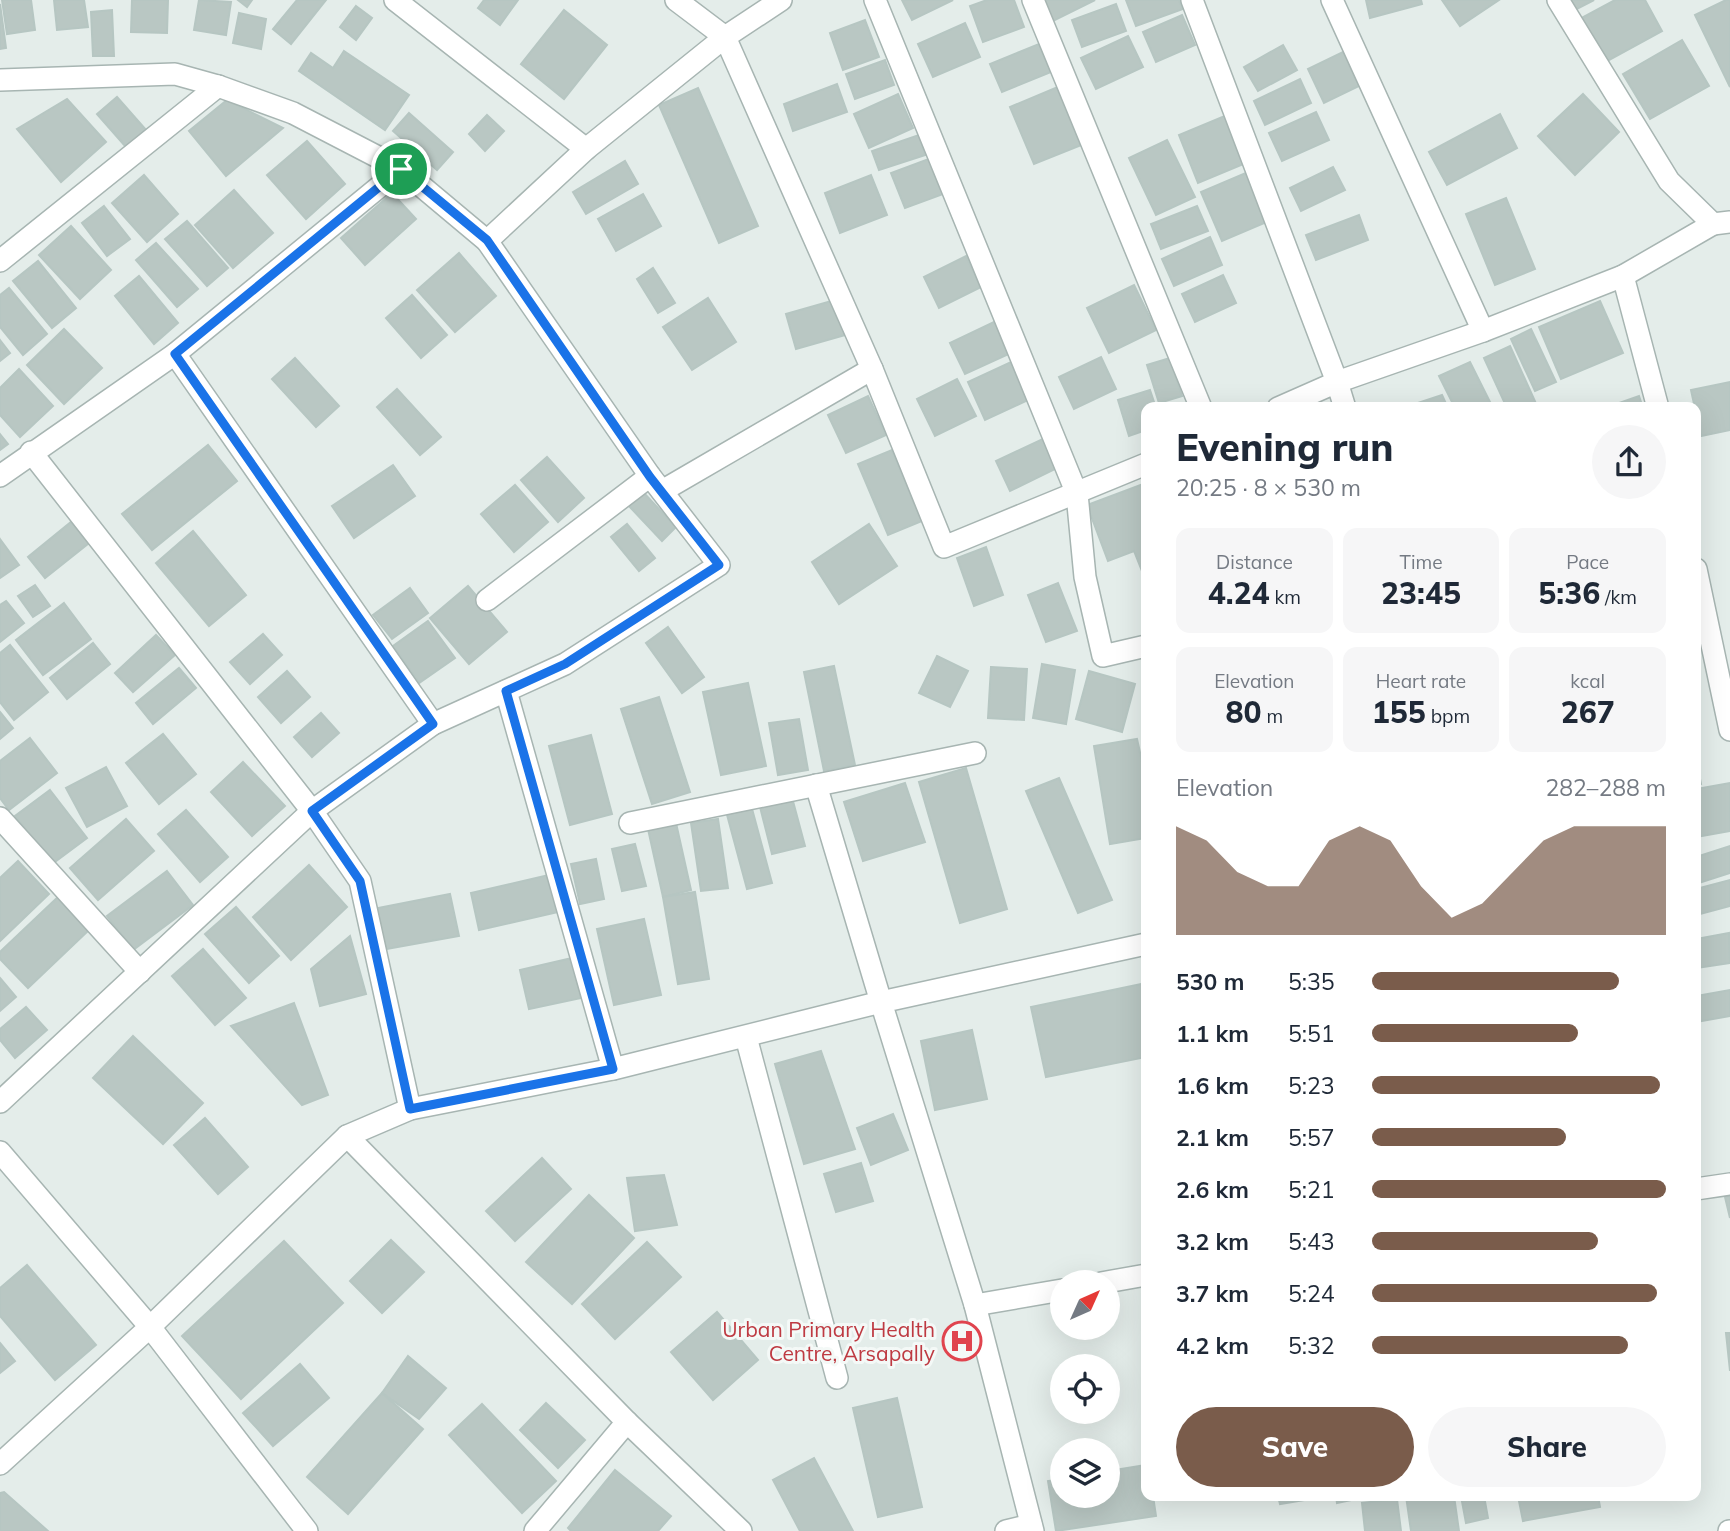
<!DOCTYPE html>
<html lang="en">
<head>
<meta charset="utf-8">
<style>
  :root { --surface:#fff; --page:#f6f6f7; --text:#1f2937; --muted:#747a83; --accent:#7a5c4b }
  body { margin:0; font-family:Mulish,sans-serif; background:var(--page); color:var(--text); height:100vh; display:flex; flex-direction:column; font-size:26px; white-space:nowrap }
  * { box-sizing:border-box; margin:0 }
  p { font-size:23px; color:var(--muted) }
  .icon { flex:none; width:38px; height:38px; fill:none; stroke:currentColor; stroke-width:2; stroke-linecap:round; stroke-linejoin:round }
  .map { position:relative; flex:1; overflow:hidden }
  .sheet { position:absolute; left:1141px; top:402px; width:560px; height:1099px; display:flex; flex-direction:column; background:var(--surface); border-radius:14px; box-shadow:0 7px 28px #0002 }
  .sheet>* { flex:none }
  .needle { width:46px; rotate:45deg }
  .fabs { position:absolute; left:1050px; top:1270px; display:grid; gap:14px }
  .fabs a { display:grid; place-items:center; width:70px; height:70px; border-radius:50%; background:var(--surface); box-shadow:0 7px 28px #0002; font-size:35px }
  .pin { position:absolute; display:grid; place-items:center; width:60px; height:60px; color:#fff; margin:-30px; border:4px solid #fff; border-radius:50%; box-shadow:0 2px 7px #0007 }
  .round { display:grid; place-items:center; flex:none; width:74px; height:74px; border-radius:37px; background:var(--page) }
  .headline { display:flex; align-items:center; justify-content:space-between; height:119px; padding:0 35px }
  h1 { font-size:38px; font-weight:800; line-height:52px }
  .figures { display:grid; grid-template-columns:repeat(3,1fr); gap:10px; height:119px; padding:7px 35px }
  .figures div { display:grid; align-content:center; border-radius:14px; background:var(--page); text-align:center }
  .figures b { font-size:30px; font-weight:800 }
  .figures small { font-size:19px; font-weight:400 }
  .figures p { font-size:19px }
  .chart { height:196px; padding:14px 35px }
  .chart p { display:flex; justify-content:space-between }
  .chart svg { width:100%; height:126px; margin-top:7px; fill:var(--accent); opacity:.7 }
  .button { display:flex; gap:14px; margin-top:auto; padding:14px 35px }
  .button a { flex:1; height:80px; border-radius:42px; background:var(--accent); color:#fff; font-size:28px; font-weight:800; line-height:80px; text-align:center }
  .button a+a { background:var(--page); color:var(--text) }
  ul { padding:0 35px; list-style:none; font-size:23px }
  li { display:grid; grid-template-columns:112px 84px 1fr; align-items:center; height:52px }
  li i { height:18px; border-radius:9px; background:var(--accent) }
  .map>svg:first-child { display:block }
  .building { fill:#b9c7c3; stroke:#b6c6c2; stroke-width:2 }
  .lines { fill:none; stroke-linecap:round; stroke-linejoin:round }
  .minor-casing { stroke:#a7b5b2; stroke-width:24 }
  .minor { stroke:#fff; stroke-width:21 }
  .route-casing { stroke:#fff; stroke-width:14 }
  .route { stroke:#1a73e8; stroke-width:9 }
  .labels { text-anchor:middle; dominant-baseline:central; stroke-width:6; stroke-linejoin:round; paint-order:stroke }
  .health-label { font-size:21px; fill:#be3a42; stroke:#f4f9f7; text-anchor:end }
</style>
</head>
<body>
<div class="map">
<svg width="1730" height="1531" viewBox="0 0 1730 1531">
  <rect width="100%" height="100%" fill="#e4edea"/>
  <!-- building -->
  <g class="building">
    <path d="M2,0H31L35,30L7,34Z"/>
    <path d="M54,0H84L88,27L57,30Z"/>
    <path d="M132,0H168L167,33L131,32Z"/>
    <path d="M199,0L231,2L226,35L194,30Z"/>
    <path d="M238,0H252L247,7Z"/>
    <path d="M297,0H326L291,44L273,29Z"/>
    <path d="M484,0H518L500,25L478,8Z"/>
    <path d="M902,0H953L912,20Z"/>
    <path d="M987,0H1014L1024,27L983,42L970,6Z"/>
    <path d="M1043,0H1095L1053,21Z"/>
    <path d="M1126,0H1179L1183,9L1136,26Z"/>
    <path d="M1366,0H1421L1422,4L1370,18Z"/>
    <path d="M1442,0H1499L1460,26Z"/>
    <path d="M1567,0H1594L1573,11Z"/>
    <path d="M1615,0H1645L1662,31L1602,64L1578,20Z"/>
    <path d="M1726,0H1730V87L1695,15Z"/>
    <path d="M0,4L6,48L0,49Z"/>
    <path d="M1116,4L1126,31L1082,47L1072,20Z"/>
    <path d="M356,6L372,18L356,40L340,27Z"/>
    <path d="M112,10L114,56H93L91,12Z"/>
    <path d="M564,10L607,45L564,99L521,64Z"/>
    <path d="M239,13L266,19L261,49L233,43Z"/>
    <path d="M1182,15L1195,45L1156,62L1143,32Z"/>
    <path d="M865,20L879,57L843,70L830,33Z"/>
    <path d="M965,23L980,57L933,77L918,44Z"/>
    <path d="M1128,36L1143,67L1096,89L1081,58Z"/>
    <path d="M1682,40L1709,86L1650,119L1623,74Z"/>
    <path d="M1039,44L1051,72L1002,92L990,64Z"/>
    <path d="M1283,45L1297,70L1258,91L1244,67Z"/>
    <path d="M1347,50L1363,84L1324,103L1308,69Z"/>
    <path d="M344,51L409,95L385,130L299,71L311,53L333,68Z"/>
    <path d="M885,60L894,85L855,99L846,74Z"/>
    <path d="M1300,79L1311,103L1265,125L1254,101Z"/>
    <path d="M837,84L847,112L793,131L784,104Z"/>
    <path d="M1060,86L1084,144L1034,164L1010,107Z"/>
    <path d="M698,88L758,226L719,243L659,105Z"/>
    <path d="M898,94L913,128L869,148L854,114Z"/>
    <path d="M1583,94L1619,132L1575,175L1538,136Z"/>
    <path d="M117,97L146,130L126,147L97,114Z"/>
    <path d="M67,99L106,142L61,182L17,129Z"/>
    <path d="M227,100L283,128L226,176L189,131Z"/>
    <path d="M1316,112L1329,140L1282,161L1269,133Z"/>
    <path d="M409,113L453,152L437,170L393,131Z"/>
    <path d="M1500,114L1517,148L1447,185L1429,152Z"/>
    <path d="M487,115L504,131L485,151L469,134Z"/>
    <path d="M1227,115L1246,163L1198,183L1179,135Z"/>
    <path d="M919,135L925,155L879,170L872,151Z"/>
    <path d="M1167,140L1195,197L1156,215L1129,158Z"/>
    <path d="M307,141L345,184L306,219L267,175Z"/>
    <path d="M934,157L946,193L905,208L891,173Z"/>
    <path d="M625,161L638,184L586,214L573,192Z"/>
    <path d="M1333,167L1345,190L1301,211L1290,188Z"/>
    <path d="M1248,172L1269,221L1222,241L1201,192Z"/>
    <path d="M144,175L178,214L147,242L112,203Z"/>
    <path d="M871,175L887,215L840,233L825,193Z"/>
    <path d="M234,190L273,233L233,268L195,225Z"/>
    <path d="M392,193L416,219L365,265L341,238Z"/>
    <path d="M643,194L661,226L616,251L598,219Z"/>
    <path d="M1506,198L1535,269L1495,285L1466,214Z"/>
    <path d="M104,206L130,239L107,256L82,223Z"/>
    <path d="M1197,206L1208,231L1161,249L1151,224Z"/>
    <path d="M1359,215L1368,240L1316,260L1306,235Z"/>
    <path d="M187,221L228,268L207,286L165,239Z"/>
    <path d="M71,226L111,270L80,299L39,255Z"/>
    <path d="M1210,237L1222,265L1174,286L1162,259Z"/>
    <path d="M156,243L198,289L177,307L136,260Z"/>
    <path d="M459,253L496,296L455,332L417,290Z"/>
    <path d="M966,256L981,287L939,308L924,277Z"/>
    <path d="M38,261L76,308L52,328L13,281Z"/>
    <path d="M653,268L675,303L658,313L637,279Z"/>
    <path d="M1223,275L1236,303L1195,322L1182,294Z"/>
    <path d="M139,276L178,323L154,344L115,296Z"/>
    <path d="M1134,285L1156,330L1109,353L1087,308Z"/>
    <path d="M9,288L47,334L23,355L0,327V295Z"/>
    <path d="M412,295L447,335L421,358L386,318Z"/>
    <path d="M708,298L736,342L692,370L663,327Z"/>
    <path d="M835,300L845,335L796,349L786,314Z"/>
    <path d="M1600,301L1623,353L1561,379L1539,327Z"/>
    <path d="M998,320L1013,352L965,374L950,343Z"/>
    <path d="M64,329L102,368L64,404L27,365Z"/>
    <path d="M1531,329L1556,382L1535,391L1511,339Z"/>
    <path d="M0,340L10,353L0,361Z"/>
    <path d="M1510,346L1538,408H1507L1484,358Z"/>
    <path d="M1101,357L1116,389L1074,409L1059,377Z"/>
    <path d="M295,358L339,406L316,427L272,379Z"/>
    <path d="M1170,358L1182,396L1159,403L1147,365Z"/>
    <path d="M1011,362L1028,400L985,420L968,382Z"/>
    <path d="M1470,362L1493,408H1455L1439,376Z"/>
    <path d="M19,369L53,406L20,437L0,415V388Z"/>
    <path d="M957,379L976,416L935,436L917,399Z"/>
    <path d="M1730,382V430L1701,436L1691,390Z"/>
    <path d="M397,389L441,437L420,455L377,407Z"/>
    <path d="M1150,390L1156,408H1146V430L1129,436L1118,400Z"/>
    <path d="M1442,395L1448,408H1416L1415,404Z"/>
    <path d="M868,396L886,435L846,453L828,415Z"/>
    <path d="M1639,396L1643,408H1605Z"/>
    <path d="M0,434L8,444L0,450Z"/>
    <path d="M1047,437L1061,466L1010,491L996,461Z"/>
    <path d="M208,445L237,481L152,550L122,514Z"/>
    <path d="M892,450L922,521L888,535L858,464Z"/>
    <path d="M547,457L584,498L558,522L521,480Z"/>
    <path d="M393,465L415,496L354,538L332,506Z"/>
    <path d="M1146,483V570L1142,571L1134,551L1108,561L1087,505Z"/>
    <path d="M515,485L548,522L514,552L481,514Z"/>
    <path d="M642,491L676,527L662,541L628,505Z"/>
    <path d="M71,522L89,543L45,578L28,557Z"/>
    <path d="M627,524L655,558L639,571L611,537Z"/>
    <path d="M869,524L897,566L839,604L812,562Z"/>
    <path d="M193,531L246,595L209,626L156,563Z"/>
    <path d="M0,539L19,565L0,578Z"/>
    <path d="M986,547L1003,595L974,606L957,558Z"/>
    <path d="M1058,583L1077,631L1046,642L1028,595Z"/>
    <path d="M35,585L50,606L33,617L18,596Z"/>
    <path d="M468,586L507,632L469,664L430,618Z"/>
    <path d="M410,588L428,613L392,639L373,615Z"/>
    <path d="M6,601L24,623L0,642V605Z"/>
    <path d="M64,603L91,639L43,675L16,640Z"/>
    <path d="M428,621L455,658L419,683L393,646Z"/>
    <path d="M668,627L704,677L682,693L646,643Z"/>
    <path d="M263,634L282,655L250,684L230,662Z"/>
    <path d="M156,635L175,655L133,692L115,673Z"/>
    <path d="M93,643L110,664L67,699L50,678Z"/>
    <path d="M10,645L48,692L14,720L0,702V653Z"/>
    <path d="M937,656L968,671L950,707L919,693Z"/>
    <path d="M1042,664L1075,670L1066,724L1033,718Z"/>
    <path d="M834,666L855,765L824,771L804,672Z"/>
    <path d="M991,667L1027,669L1024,720L988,718Z"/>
    <path d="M179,668L196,688L153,724L136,703Z"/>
    <path d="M287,671L310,697L281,723L258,697Z"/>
    <path d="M1089,671L1135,684L1122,732L1076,719Z"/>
    <path d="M748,683L766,766L721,775L703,692Z"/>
    <path d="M659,697L690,792L652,804L621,709Z"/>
    <path d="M0,712L13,728L0,739Z"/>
    <path d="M321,713L339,733L312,757L294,737Z"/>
    <path d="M799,719L808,770L778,775L769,723Z"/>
    <path d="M163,734L196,774L159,804L126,763Z"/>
    <path d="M591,735L612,814L570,825L549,746Z"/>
    <path d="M30,738L57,773L9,810L0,798V761Z"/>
    <path d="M1137,739L1146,779V838L1110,844L1094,746Z"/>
    <path d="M1696,758L1701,784L1696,785Z"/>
    <path d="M243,762L285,806L252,836L211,792Z"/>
    <path d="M106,767L127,806L87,827L66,788Z"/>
    <path d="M966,768L1007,909L960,923L919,782Z"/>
    <path d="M1059,778L1112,900L1078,913L1026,791Z"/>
    <path d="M905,783L925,842L863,861L844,802Z"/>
    <path d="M1730,783V831L1696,837V789Z"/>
    <path d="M50,790L87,838L52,864L15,816Z"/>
    <path d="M790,790L805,846L772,854L758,799Z"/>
    <path d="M751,805L772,883L747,889L726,811Z"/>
    <path d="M186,810L228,857L200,882L158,834Z"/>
    <path d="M126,819L154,851L98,900L70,868Z"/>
    <path d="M718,819L728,888L701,891L691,823Z"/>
    <path d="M676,823L691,890L663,897L648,829Z"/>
    <path d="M635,844L646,886L622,891L612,849Z"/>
    <path d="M1730,846V873L1696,884V857Z"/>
    <path d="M596,859L604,899L580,904L571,864Z"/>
    <path d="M18,861L49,894L0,941V878Z"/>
    <path d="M309,865L347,907L291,960L253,917Z"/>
    <path d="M167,871L193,905L133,950L107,916Z"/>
    <path d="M549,875L558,912L479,930L471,893Z"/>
    <path d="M1730,880V906L1700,914L1696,889Z"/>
    <path d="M695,892L709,979L678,984L663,897Z"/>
    <path d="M450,894L459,936L386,949L373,909Z"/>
    <path d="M58,897L89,930L28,988L0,959V952Z"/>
    <path d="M236,907L279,956L249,983L205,934Z"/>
    <path d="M644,919L661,995L614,1005L597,929Z"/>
    <path d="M1729,933L1730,963L1696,968V939Z"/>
    <path d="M350,936L366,994L320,1006L311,969Z"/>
    <path d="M203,949L246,998L215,1025L172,976Z"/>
    <path d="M572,958L581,998L529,1009L520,970Z"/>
    <path d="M0,978L16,997L0,1011Z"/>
    <path d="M1146,983V1057L1046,1077L1031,1007Z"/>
    <path d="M1730,990V1016L1696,1022V996Z"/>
    <path d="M294,1003L328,1095L302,1105L231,1026Z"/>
    <path d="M26,1007L47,1030L15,1058L0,1040V1029Z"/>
    <path d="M972,1030L987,1099L935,1110L921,1041Z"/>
    <path d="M133,1036L203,1103L163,1144L93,1078Z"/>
    <path d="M821,1051L855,1149L804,1164L775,1064Z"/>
    <path d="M893,1114L908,1150L871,1165L857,1128Z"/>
    <path d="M205,1118L248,1167L218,1194L174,1145Z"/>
    <path d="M542,1158L571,1189L515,1241L486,1211Z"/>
    <path d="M861,1163L873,1201L836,1212L824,1174Z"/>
    <path d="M664,1175L677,1225L635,1231L627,1178Z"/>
    <path d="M589,1195L634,1238L572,1304L526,1262Z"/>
    <path d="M1730,1196V1218L1725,1197Z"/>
    <path d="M391,1240L424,1272L382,1313L350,1281Z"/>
    <path d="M284,1241L343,1303L241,1399L182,1336Z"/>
    <path d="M647,1242L681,1277L615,1339L582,1304Z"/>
    <path d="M27,1265L96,1345L55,1380L0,1316V1288Z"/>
    <path d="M717,1312L758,1360L713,1400L671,1352Z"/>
    <path d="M1726,1333H1730V1371Z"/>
    <path d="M0,1343L15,1361L0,1373Z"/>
    <path d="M408,1356L446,1388L419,1419L382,1393Z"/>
    <path d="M300,1364L329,1398L273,1446L243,1413Z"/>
    <path d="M382,1393L423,1429L348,1514L307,1477Z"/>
    <path d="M897,1398L922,1507L878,1517L853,1408Z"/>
    <path d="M546,1403L585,1440L558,1468L520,1430Z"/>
    <path d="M482,1404L556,1481L522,1513L449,1435Z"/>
    <path d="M814,1458L853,1531H800L773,1480Z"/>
    <path d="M1146,1465V1496H1153L1156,1516L1056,1531L1048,1481L1062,1479V1496H1108V1471Z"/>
    <path d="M615,1470L671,1516L658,1531H571L568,1528Z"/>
    <path d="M4,1492L48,1531H0V1493Z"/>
    <path d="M1278,1496H1317V1498L1280,1504Z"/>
    <path d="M1336,1496H1370L1337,1503Z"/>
    <path d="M1406,1496H1454L1459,1531H1411Z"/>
    <path d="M1461,1496H1484L1488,1518L1466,1523Z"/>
    <path d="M1518,1496H1598L1600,1507L1523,1521Z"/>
    <path d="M1397,1499L1401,1531H1365L1362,1503Z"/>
  </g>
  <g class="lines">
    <defs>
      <g id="minor">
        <path d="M395,0L586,149"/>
        <path d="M676,0L725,37L872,369L944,547L1146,464"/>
        <path d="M875,0L1077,494L1085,577L1103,656L1146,646"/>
        <path d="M1033,0L1201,408"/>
        <path d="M1192,0L1337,382L1483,331L1623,276L1713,224"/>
        <path d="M1332,0L1483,331"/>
        <path d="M1558,0L1669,181L1713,224L1730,222"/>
        <path d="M0,80L175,74L218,86L293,113L401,169L487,241L650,476L719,565L565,664L433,724L312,811L31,452"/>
        <path d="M487,241L586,149L725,37L781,0"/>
        <path d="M0,261L218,86"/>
        <path d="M1623,276L1658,408"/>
        <path d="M175,354L433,724"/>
        <path d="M1278,408L1337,382L1345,408"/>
        <path d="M0,476L175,354L401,169"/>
        <path d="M662,491L872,369"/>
        <path d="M1696,569L1730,730"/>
        <path d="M487,600L650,476"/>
        <path d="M506,691L613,1069"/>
        <path d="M0,818L140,972"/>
        <path d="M630,823L975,753"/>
        <path d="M746,1037L837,1378"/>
        <path d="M0,1102L312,811L360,881L410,1109"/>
        <path d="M347,1136L627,1422"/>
        <path d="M0,1152L150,1327L0,1464"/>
        <path d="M1696,1189L1730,1184"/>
        <path d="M1101,1283L1146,1275"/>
        <path d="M975,1305L1062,1290"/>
        <path d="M307,1531L150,1327L347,1136L410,1109L613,1069L881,1002L816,785"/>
        <path d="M535,1531L627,1422L741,1531"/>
        <path d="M1006,1531L1031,1525"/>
        <path d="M1033,1531L975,1305L881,1002L1146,944"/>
        <path d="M1729,1531H1730"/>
      </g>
    </defs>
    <!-- minor casing -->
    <use href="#minor" class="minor-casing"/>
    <!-- minor -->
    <use href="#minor" class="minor"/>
  </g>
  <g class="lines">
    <defs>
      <path id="route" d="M401,169L487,240L650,477L719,565L565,664L506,691L613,1069L410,1109L360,881L312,811L433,724L175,354Z"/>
    </defs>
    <!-- route casing -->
    <use href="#route" class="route-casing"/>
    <!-- route -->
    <use href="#route" class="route"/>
  </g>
  <!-- icons -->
  <defs>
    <symbol id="hospital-ring" viewBox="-11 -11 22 22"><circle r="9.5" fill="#f4f9f7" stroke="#e0444e" stroke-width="1.5"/><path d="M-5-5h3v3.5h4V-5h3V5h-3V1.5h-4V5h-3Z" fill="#e0444e"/></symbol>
  </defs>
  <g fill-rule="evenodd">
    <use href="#hospital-ring" x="940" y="1319" width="44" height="44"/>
  </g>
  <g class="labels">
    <!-- health labels -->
    <g class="health-label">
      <text x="935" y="1329">Urban Primary Health<tspan x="935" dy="24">Centre, Arsapally</tspan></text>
    </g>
  </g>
</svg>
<div class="fabs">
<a><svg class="needle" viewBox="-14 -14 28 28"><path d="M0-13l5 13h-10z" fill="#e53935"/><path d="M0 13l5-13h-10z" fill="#747a83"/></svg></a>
<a><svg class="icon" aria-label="locate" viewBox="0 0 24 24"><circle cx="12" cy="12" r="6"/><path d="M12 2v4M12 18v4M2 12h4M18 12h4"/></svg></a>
<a><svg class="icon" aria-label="layers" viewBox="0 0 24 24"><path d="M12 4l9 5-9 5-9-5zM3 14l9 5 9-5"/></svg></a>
</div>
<div class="pin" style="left:401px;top:169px;background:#1e9e55"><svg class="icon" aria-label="arrive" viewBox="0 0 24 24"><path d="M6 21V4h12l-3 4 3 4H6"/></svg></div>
<section class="sheet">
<div class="headline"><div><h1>Evening run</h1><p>20:25 · 8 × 530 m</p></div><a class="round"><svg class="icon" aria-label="share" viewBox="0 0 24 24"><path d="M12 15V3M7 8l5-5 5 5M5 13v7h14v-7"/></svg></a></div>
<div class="figures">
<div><p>Distance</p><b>4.24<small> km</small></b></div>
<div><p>Time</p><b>23:45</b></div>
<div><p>Pace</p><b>5:36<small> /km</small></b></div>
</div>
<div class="figures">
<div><p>Elevation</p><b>80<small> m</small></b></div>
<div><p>Heart rate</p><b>155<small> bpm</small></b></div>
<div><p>kcal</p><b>267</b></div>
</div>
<div class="chart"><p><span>Elevation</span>282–288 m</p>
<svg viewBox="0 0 160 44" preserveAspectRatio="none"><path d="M0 44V6L10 11L20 22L30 27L40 27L50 11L60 6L70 11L80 27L90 38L100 33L110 22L120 11L130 6L140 6L150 6L160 6V44z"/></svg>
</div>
<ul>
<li><b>530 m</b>5:35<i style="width:84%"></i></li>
<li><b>1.1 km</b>5:51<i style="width:70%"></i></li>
<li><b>1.6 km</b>5:23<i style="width:98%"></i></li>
<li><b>2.1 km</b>5:57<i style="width:66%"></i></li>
<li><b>2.6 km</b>5:21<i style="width:100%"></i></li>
<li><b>3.2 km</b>5:43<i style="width:77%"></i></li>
<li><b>3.7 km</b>5:24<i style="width:97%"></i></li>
<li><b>4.2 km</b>5:32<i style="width:87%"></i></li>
</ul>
<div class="button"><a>Save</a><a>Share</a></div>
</section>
</div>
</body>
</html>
